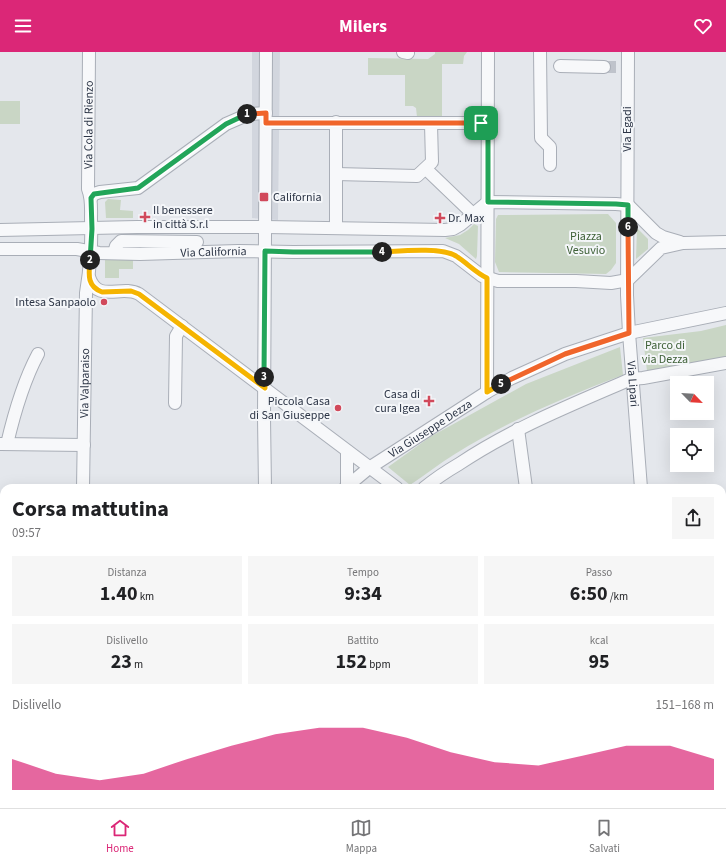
<!DOCTYPE html>
<html lang="it">
<head>
<meta charset="utf-8">
<style>
  :root { --surface:#fff; --page:#f6f6f6; --text:#202124; --muted:#757577; --line:#e0e0e0; --accent:#db2777 }
  body { margin:0; font-family:"Source Sans 3",sans-serif; background:var(--page); color:var(--text); height:100vh; display:flex; flex-direction:column; font-size:15px; white-space:nowrap }
  * { box-sizing:border-box; margin:0 }
  p { font-size:13px; color:var(--muted) }
  .icon { flex:none; width:22px; height:22px; fill:none; stroke:currentColor; stroke-width:2; stroke-linecap:round; stroke-linejoin:round }
  .map { position:relative; flex:1; overflow:hidden }
  .details { position:absolute; left:0px; top:432px; width:726px; height:324px; display:flex; flex-direction:column; background:var(--surface); border-radius:12px 12px 0 0; box-shadow:0 4px 16px #0002 }
  .details>* { flex:none }
  .needle { width:26px; rotate:115deg }
  .tools { position:absolute; left:670px; top:324px; display:grid; gap:8px }
  .tools a { display:grid; place-items:center; width:44px; height:44px; border-radius:0px; background:var(--surface); box-shadow:0 4px 16px #0002; font-size:20px }
  .pin { position:absolute; display:grid; place-items:center; width:34px; height:34px; color:#fff; margin:-17px; border-radius:8px; box-shadow:0 2px 6px #0006 }
  .km { position:absolute; width:20px; height:20px; margin:-10px; border-radius:50%; background:#222; color:#fff; font-size:11px; line-height:20px; text-align:center }
  .round { display:grid; place-items:center; flex:none; width:42px; height:42px; border-radius:0px; background:var(--page) }
  .overview { display:flex; align-items:center; justify-content:space-between; height:68px; padding:0 12px }
  h1 { font-size:22px; font-weight:700; line-height:30px }
  .metrics { display:grid; grid-template-columns:repeat(3,1fr); gap:6px; height:68px; padding:4px 12px }
  .metrics div { display:grid; align-content:center; border-radius:0px; background:var(--page); text-align:center }
  .metrics b { font-size:20px; font-weight:700 }
  .metrics small { font-size:11px; font-weight:400 }
  .metrics p { font-size:11px }
  .chart { height:112px; padding:8px 12px }
  .chart p { display:flex; justify-content:space-between }
  .chart svg { width:100%; height:72px; margin-top:4px; fill:var(--accent); opacity:.7 }
  header { display:flex; justify-content:space-between; align-items:center; height:52px; padding:0 12px; background:var(--accent); color:#fff; font-size:18px; font-weight:700 }
  .tab-bar { display:flex; justify-content:space-around; align-items:center; height:56px; border-top:1px solid var(--line); background:var(--surface); font-size:11px; color:var(--muted) }
  .tab-bar a { display:grid; justify-items:center; gap:2px }
  .tab-bar .current { color:var(--accent) }
  .map>svg:first-child { display:block }
  .built { fill:#d2d6de }
  .green { fill:#c9d6c5 }
  .lines { fill:none; stroke-linecap:round; stroke-linejoin:round }
  .minor-tunnel { stroke:#bfc3cb; stroke-width:12; stroke-dasharray:12 6; stroke-linecap:butt }
  .minor-casing { stroke:#a9aeb7; stroke-width:14 }
  .major-casing { stroke:#a3abb8; stroke-width:17 }
  .minor { stroke:#f7f8fa; stroke-width:12 }
  .major { stroke:#fff; stroke-width:15 }
  .tram { stroke:#7d8696; stroke-width:1 }
  .split-1-casing { stroke:#fff; stroke-width:8 }
  .split-2-casing { stroke:#fff; stroke-width:8 }
  .split-3-casing { stroke:#fff; stroke-width:8 }
  .split-4-casing { stroke:#fff; stroke-width:8 }
  .split-5-casing { stroke:#fff; stroke-width:8 }
  .split-6-casing { stroke:#fff; stroke-width:8 }
  .split-7-casing { stroke:#fff; stroke-width:8 }
  .split-1 { stroke:#f0652b; stroke-width:5 }
  .split-2 { stroke:#22a559; stroke-width:5 }
  .split-3 { stroke:#f5b400; stroke-width:5 }
  .split-4 { stroke:#22a559; stroke-width:5 }
  .split-5 { stroke:#f5b400; stroke-width:5 }
  .split-6 { stroke:#f0652b; stroke-width:5 }
  .split-7 { stroke:#22a559; stroke-width:5 }
  .poi-dot { fill:#d1495b; stroke:#f4f6f9; stroke-width:1.5 }
  .labels { text-anchor:middle; dominant-baseline:central; stroke-width:4; stroke-linejoin:round; paint-order:stroke }
  .street-label { font-size:12px; fill:#2b3445; stroke:#f4f6f9 }
  .poi-label { font-size:12px; fill:#2b3445; stroke:#f4f6f9; text-anchor:start }
  .park-label { font-size:12px; fill:#3f6138; stroke:#f4f6f9 }
</style>
</head>
<body>
<header><svg class="icon" aria-label="menu" viewBox="0 0 24 24"><path d="M4 6h16M4 12h16M4 18h16"/></svg>Milers<svg class="icon" aria-label="heart" viewBox="0 0 24 24"><path d="M12 20l-8-8c-3-5 5-10 8-4 3-6 11-1 8 4z"/></svg></header>
<div class="map">
<svg width="726" height="756" viewBox="0 0 726 756">
  <rect width="100%" height="100%" fill="#e4e7ec"/>
  <!-- built -->
  <g class="built">
    <path d="M252,0H280L278,168L252,166Z"/>
    <path d="M722,697L726,700V756H711L706,752H722Z"/>
  </g>
  <!-- green -->
  <g class="green">
    <path d="M435,0H467L464,4L463,12H442V65H417L416,56L413,54H405V23H368V6L428,7L435,2Z"/>
    <rect x="0" y="49" width="20" height="23"/>
    <path d="M108,147L121,148L120,158L133,159V166H106L105,150Z"/>
    <path d="M608,162L616,171V211L611,218L606,222L499,220L495,210L496,167L498,163Z"/>
    <path d="M474,172L478,174L477,204L476,207L459,192L445,186L460,183L468,178Z"/>
    <path d="M637,176L648,187V197L636,207Z"/>
    <path d="M105,208H133V217H119V226H105Z"/>
    <path d="M726,273V308L647,319L643,286L701,279Z"/>
    <path d="M620,295L623,323C565,345 508,369 455,402C440,411 425,423 410,433L388,415L430,385L526,332Z"/>
    <path d="M2,537H4V735L0,737V540Z"/>
  </g>
  <g class="lines">
    <!-- minor-tunnel -->
    <path class="minor-tunnel" d="M604,15H619"/>
    <defs>
      <g id="minor">
        <path d="M403,0L408,1"/>
        <path d="M540,0L541,86L550,95V113"/>
        <path id="s1" d="M628,0L627,243L629,281L641,436"/>
        <path d="M560,14L604,15"/>
        <path d="M266,71H488"/>
        <path d="M426,117L474,163"/>
        <path d="M336,122L417,124L432,110L431,72"/>
        <path d="M91,146L94,142L100,140L138,136L226,72L249,62L266,61"/>
        <path d="M336,176V70"/>
        <path d="M0,178L137,175H266L445,178L453,177L460,173L488,150L616,152L628,153L656,181L663,185L680,190"/>
        <path id="s2" d="M0,197H77L99,201L140,202L238,199L293,200L443,199L456,204L482,224L498,229H576L611,231L628,228L661,196L683,191L726,190"/>
        <path d="M114,201L116,194L121,189L197,190"/>
        <path d="M89,225C98,252 121,232 139,242L397,436"/>
        <path d="M487,340L488,0"/>
        <path d="M175,351L176,284L182,274"/>
        <path d="M518,377L526,436"/>
        <path d="M1,392L84,393"/>
        <path d="M7,392C14,362 23,330 38,302"/>
        <path d="M347,399V435"/>
        <path id="s3" d="M83,436L86,241C90,217 92,192 91,167C91,156 92,147 88,137L89,0"/>
        <path d="M265,436L264,366L266,0"/>
        <path id="s4" d="M345,436L369,416L487,340L512,326L565,302L629,281L726,261"/>
        <path d="M424,436C435,427 447,419 459,412C513,376 571,353 631,327L643,326L726,311"/>
        <path d="M0,524H4"/>
        <path d="M722,540H726"/>
        <path d="M722,683L726,686"/>
        <path d="M68,752L69,756"/>
        <path d="M296,752L297,756"/>
        <path d="M107,756L117,752"/>
      </g>
      <g id="major">
        <path d="M673,752L676,756"/>
        <path d="M687,752L691,756"/>
        <path d="M357,756L365,752"/>
        <path d="M417,756L425,752"/>
      </g>
    </defs>
    <!-- minor casing -->
    <use href="#minor" class="minor-casing"/>
    <!-- major casing -->
    <use href="#major" class="major-casing"/>
    <!-- minor -->
    <use href="#minor" class="minor"/>
    <!-- major -->
    <use href="#major" class="major"/>
    <!-- tram -->
    <g class="tram">
      <path d="M722,681L726,684"/>
      <path d="M102,756L112,752"/>
      <path d="M111,756L121,752"/>
    </g>
  </g>
  <g class="lines">
    <defs>
      <path id="split-1" d="M247,62L266,61V71H481"/>
      <path id="split-2" d="M90,208L92,177L91,146L94,142L138,136L226,72L247,62"/>
      <path id="split-3" d="M90,208C89,221 86,234 102,240L131,239L139,242L265,336L264,325"/>
      <path id="split-4" d="M264,325L265,199L293,200H382"/>
      <path id="split-5" d="M382,200C401,199 441,195 456,204C467,211 476,221 487,226V340L501,332"/>
      <path id="split-6" d="M501,332L565,302L629,281L628,175"/>
      <path id="split-7" d="M481,71H488V150L616,152L628,153V175"/>
    </defs>
    <!-- split-1 casing -->
    <use href="#split-1" class="split-1-casing"/>
    <!-- split-2 casing -->
    <use href="#split-2" class="split-2-casing"/>
    <!-- split-3 casing -->
    <use href="#split-3" class="split-3-casing"/>
    <!-- split-4 casing -->
    <use href="#split-4" class="split-4-casing"/>
    <!-- split-5 casing -->
    <use href="#split-5" class="split-5-casing"/>
    <!-- split-6 casing -->
    <use href="#split-6" class="split-6-casing"/>
    <!-- split-7 casing -->
    <use href="#split-7" class="split-7-casing"/>
    <!-- split-1 -->
    <use href="#split-1" class="split-1"/>
    <!-- split-2 -->
    <use href="#split-2" class="split-2"/>
    <!-- split-3 -->
    <use href="#split-3" class="split-3"/>
    <!-- split-4 -->
    <use href="#split-4" class="split-4"/>
    <!-- split-5 -->
    <use href="#split-5" class="split-5"/>
    <!-- split-6 -->
    <use href="#split-6" class="split-6"/>
    <!-- split-7 -->
    <use href="#split-7" class="split-7"/>
  </g>
  <!-- markers -->
  <g class="poi-dot">
    <rect x="259" y="140" width="10" height="10" rx="2"/>
    <path d="M143 159h4v4h4v4h-4v4h-4v-4h-4v-4h4z"/>
    <path d="M438 160h4v4h4v4h-4v4h-4v-4h-4v-4h4z"/>
    <circle cx="104" cy="250" r="4"/>
    <path d="M427 343h4v4h4v4h-4v4h-4v-4h-4v-4h4z"/>
    <circle cx="338" cy="356" r="4"/>
  </g>
  <g class="labels">
    <!-- street labels -->
    <g class="street-label">
      <text stroke="none"><textPath href="#s3" startOffset="364">Via Cola di Rienzo</textPath></text>
      <text transform="translate(627 77) rotate(-90)">Via Egadi</text>
      <text stroke="none"><textPath href="#s2" startOffset="214">Via California</textPath></text>
      <text stroke="none"><textPath href="#s3" startOffset="105">Via Valparaiso</textPath></text>
      <text stroke="none"><textPath href="#s1" startOffset="332">Via Lipari</textPath></text>
      <text stroke="none"><textPath href="#s4" startOffset="104">Via Giuseppe Dezza</textPath></text>
    </g>
    <!-- poi labels -->
    <g class="poi-label">
      <text x="273" y="145">California</text>
      <text x="153" y="158">Il benessere<tspan x="153" dy="14">in città S.r.l</tspan></text>
      <text x="448" y="166">Dr. Max</text>
      <text x="96" y="250" text-anchor="end">Intesa Sanpaolo</text>
      <text x="420" y="342" text-anchor="end">Casa di<tspan x="420" dy="14">cura Igea</tspan></text>
      <text x="330" y="349" text-anchor="end">Piccola Casa<tspan x="330" dy="14">di San Giuseppe</tspan></text>
    </g>
    <!-- park labels -->
    <g class="park-label">
      <text x="586" y="184">Piazza<tspan x="586" dy="14">Vesuvio</tspan></text>
      <text x="665" y="293">Parco di<tspan x="665" dy="14">via Dezza</tspan></text>
    </g>
  </g>
</svg>
<div class="tools">
<a><svg class="needle" viewBox="-14 -14 28 28"><path d="M0-13l5 13h-10z" fill="#e53935"/><path d="M0 13l5-13h-10z" fill="#757577"/></svg></a>
<a><svg class="icon" aria-label="locate" viewBox="0 0 24 24"><circle cx="12" cy="12" r="6"/><path d="M12 2v4M12 18v4M2 12h4M18 12h4"/></svg></a>
</div>
<div class="pin" style="left:481px;top:71px;background:#1e9e55"><svg class="icon" aria-label="arrive" viewBox="0 0 24 24"><path d="M6 21V4h12l-3 4 3 4H6"/></svg></div>
<b class="km" style="left:247px;top:62px">1</b>
<b class="km" style="left:90px;top:208px">2</b>
<b class="km" style="left:264px;top:325px">3</b>
<b class="km" style="left:382px;top:200px">4</b>
<b class="km" style="left:501px;top:332px">5</b>
<b class="km" style="left:628px;top:175px">6</b>
<section class="details">
<div class="overview"><div><h1>Corsa mattutina</h1><p>09:57</p></div><a class="round"><svg class="icon" aria-label="share" viewBox="0 0 24 24"><path d="M12 15V3M7 8l5-5 5 5M5 13v7h14v-7"/></svg></a></div>
<div class="metrics">
<div><p>Distanza</p><b>1.40<small> km</small></b></div>
<div><p>Tempo</p><b>9:34</b></div>
<div><p>Passo</p><b>6:50<small> /km</small></b></div>
</div>
<div class="metrics">
<div><p>Dislivello</p><b>23<small> m</small></b></div>
<div><p>Battito</p><b>152<small> bpm</small></b></div>
<div><p>kcal</p><b>95</b></div>
</div>
<div class="chart"><p><span>Dislivello</span>151–168 m</p>
<svg viewBox="0 0 160 44" preserveAspectRatio="none"><path d="M0 44V25L10 34L20 38L30 34L40 25L50 17L60 10L70 6L80 6L90 12L100 21L110 27L120 29L130 23L140 17L150 17L160 25V44z"/></svg>
</div>
</section>
</div>
<nav class="tab-bar">
<a class="current"><svg class="icon" aria-label="home" viewBox="0 0 24 24"><path d="M3 11l9-7 9 7M6 9v11h12V9"/></svg>Home</a>
<a><svg class="icon" aria-label="map" viewBox="0 0 24 24"><path d="M3 6l6-2 6 2 6-2v14l-6 2-6-2-6 2zM9 4v14M15 6v14"/></svg>Mappa</a>
<a><svg class="icon" aria-label="saved" viewBox="0 0 24 24"><path d="M7 4h10v16l-5-4-5 4z"/></svg>Salvati</a>
</nav>
</body>
</html>
